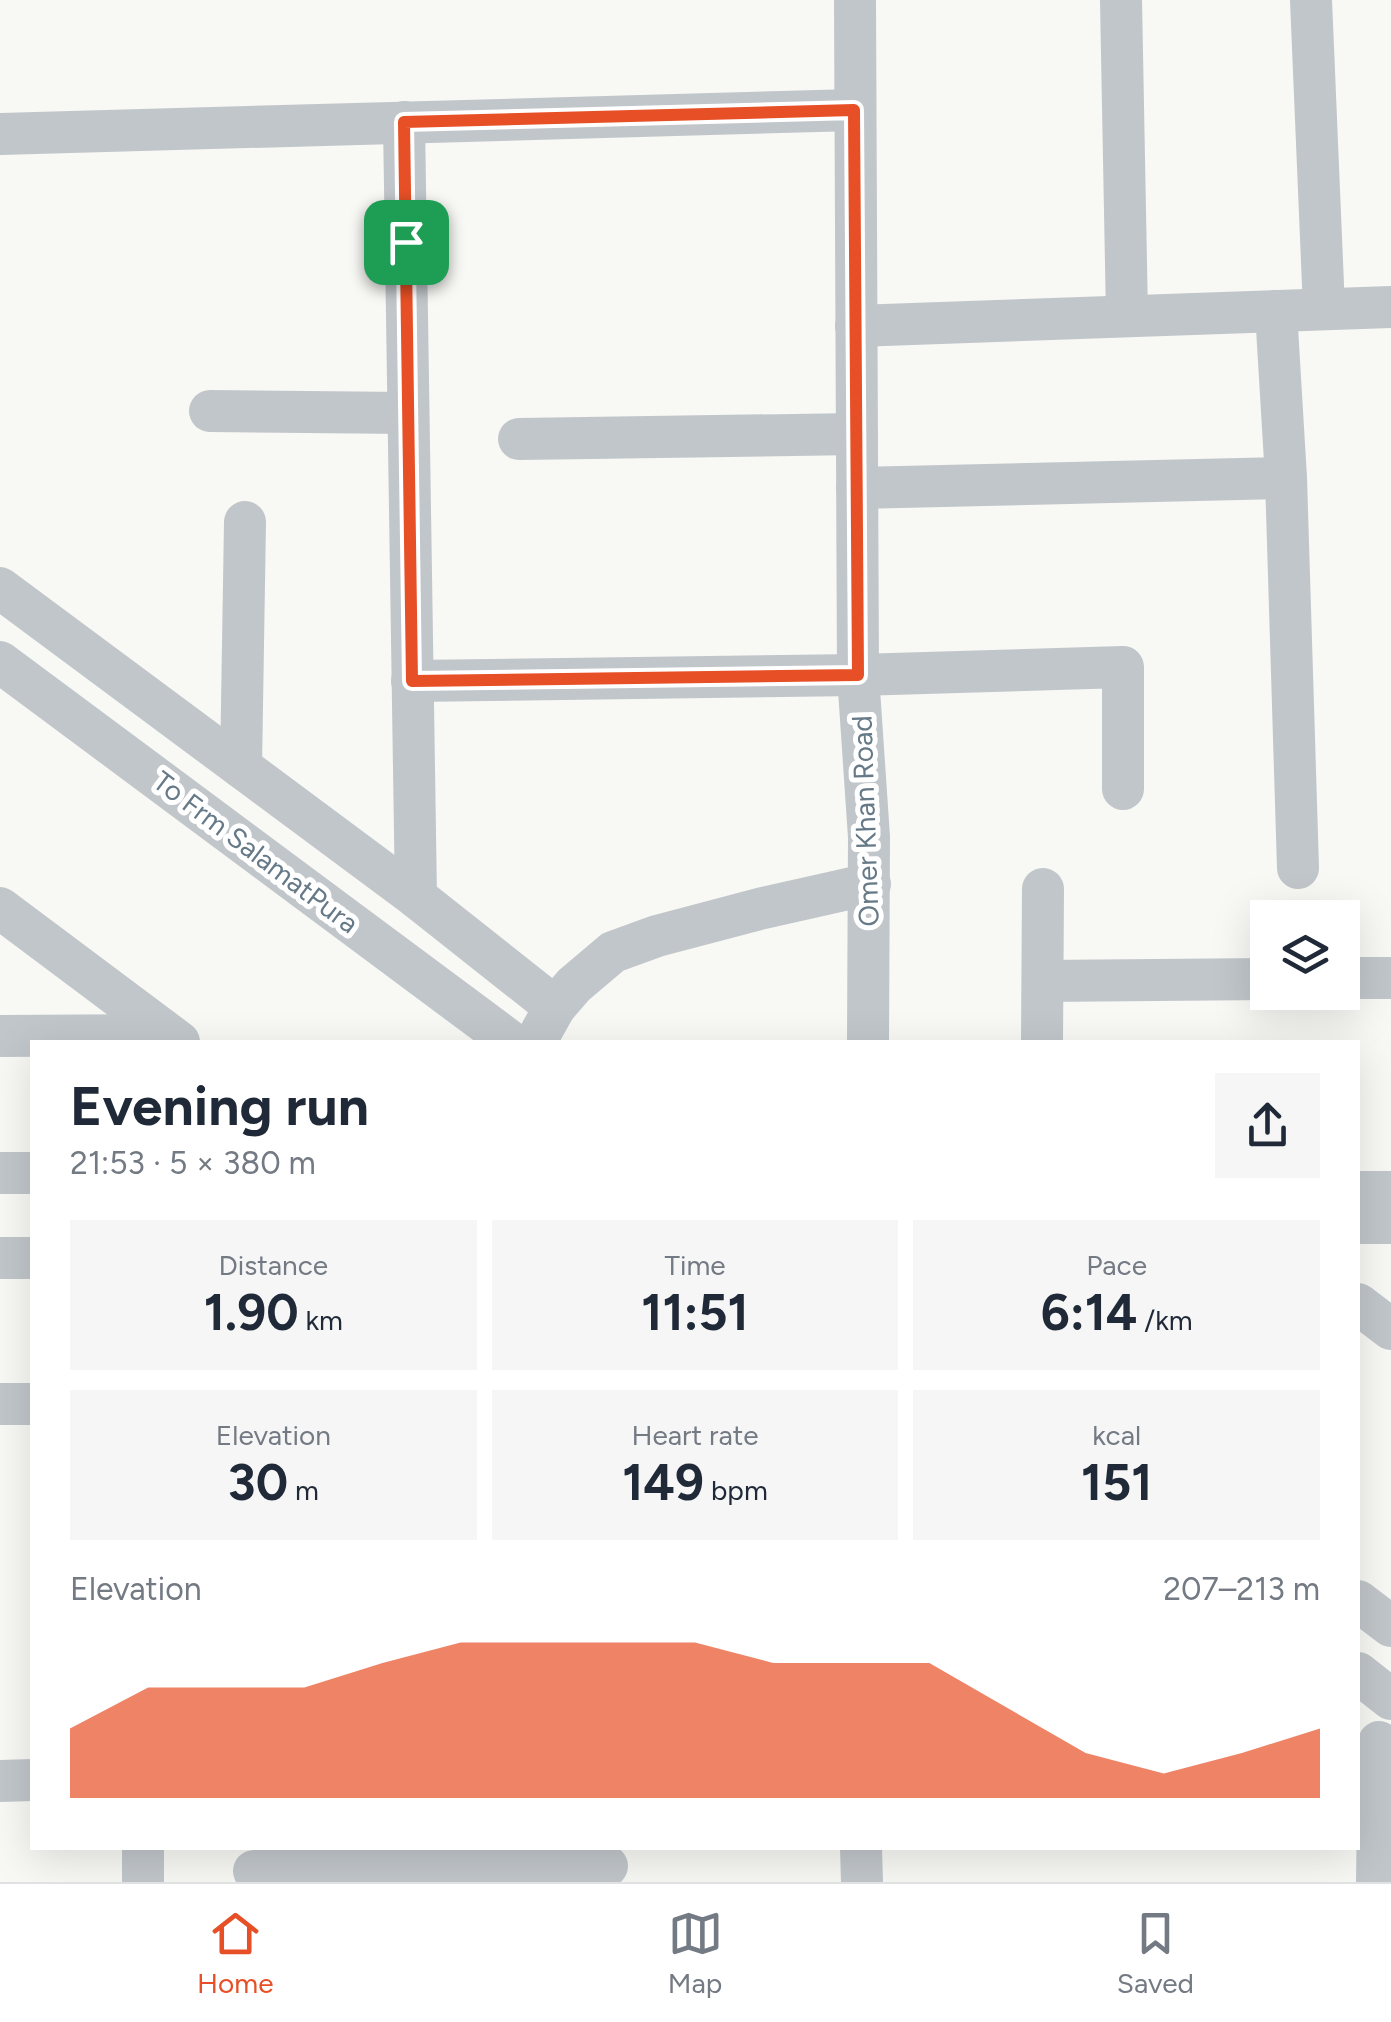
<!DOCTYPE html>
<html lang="en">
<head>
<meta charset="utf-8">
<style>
  :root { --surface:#fff; --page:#f6f6f7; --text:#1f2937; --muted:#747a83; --line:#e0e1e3; --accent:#e75026 }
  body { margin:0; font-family:Figtree,sans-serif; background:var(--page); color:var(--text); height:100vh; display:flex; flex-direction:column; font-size:38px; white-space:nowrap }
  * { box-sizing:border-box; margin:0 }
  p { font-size:32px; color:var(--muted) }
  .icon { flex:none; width:55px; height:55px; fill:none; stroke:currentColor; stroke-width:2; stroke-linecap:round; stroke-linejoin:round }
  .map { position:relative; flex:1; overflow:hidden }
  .sheet { position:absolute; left:30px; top:1040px; width:1330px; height:810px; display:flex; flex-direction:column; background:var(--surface); border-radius:0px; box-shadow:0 10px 40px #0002 }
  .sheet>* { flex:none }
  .buttons { position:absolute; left:1250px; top:900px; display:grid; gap:20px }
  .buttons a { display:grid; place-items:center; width:110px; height:110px; border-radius:0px; background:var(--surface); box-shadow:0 10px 40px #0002; font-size:50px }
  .pin { position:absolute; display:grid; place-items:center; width:85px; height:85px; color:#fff; margin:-42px; border-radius:20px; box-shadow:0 5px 15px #0006 }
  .round { display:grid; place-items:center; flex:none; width:105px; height:105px; border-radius:0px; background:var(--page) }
  .head { display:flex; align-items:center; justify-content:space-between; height:170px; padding:0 40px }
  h1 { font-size:55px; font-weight:700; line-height:75px }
  .metrics { display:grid; grid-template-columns:repeat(3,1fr); gap:15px; height:170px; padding:10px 40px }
  .metrics div { display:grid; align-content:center; border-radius:0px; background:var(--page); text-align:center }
  .metrics b { font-size:50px; font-weight:700 }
  .metrics small { font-size:28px; font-weight:400 }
  .metrics p { font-size:28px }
  .chart { height:280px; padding:20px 40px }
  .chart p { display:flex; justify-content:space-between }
  .chart svg { width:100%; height:180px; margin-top:10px; fill:var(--accent); opacity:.7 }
  .tab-bar { display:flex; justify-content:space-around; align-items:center; height:140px; border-top:2px solid var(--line); background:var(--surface); font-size:28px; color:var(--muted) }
  .tab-bar a { display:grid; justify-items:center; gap:5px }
  .tab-bar .selected { color:var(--accent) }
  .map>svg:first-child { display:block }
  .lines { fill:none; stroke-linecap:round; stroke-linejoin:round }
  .minor { stroke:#c1c6ca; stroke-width:42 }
  .route-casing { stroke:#fff; stroke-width:20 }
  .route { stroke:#e75026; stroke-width:12 }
  .labels { text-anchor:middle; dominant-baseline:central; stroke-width:10; stroke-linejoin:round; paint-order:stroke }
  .street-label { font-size:28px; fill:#667987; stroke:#fff }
</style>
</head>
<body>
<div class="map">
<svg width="1391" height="1882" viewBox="0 0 1391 1882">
  <rect width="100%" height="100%" fill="#f8f8f5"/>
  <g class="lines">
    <!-- minor -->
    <g class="minor">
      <path d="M855,0L858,675L869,837L868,1042"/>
      <path d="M1121,0L1127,316"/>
      <path d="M1311,0L1324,309"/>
      <path d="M404,122L416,897L555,1007"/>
      <path d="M0,134L855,110"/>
      <path d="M1276,311L1286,478L1298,868"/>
      <path d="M856,326L1391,307"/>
      <path d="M210,411L408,413"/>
      <path d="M519,439L857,434"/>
      <path d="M857,488L1286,478"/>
      <path d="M0,588L416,897"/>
      <path d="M0,662L511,1042"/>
      <path d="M412,681L858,675L1123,667V789"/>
      <path d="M241,767L245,522"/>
      <path d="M0,908L179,1042"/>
      <path d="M1342,978H1391"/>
      <path d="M1043,981L1268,979"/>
      <path d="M541,1032L555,1007L574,985L613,952L657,936L759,909L870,884"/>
      <path d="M0,1036L168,1035"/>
      <path d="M1042,1042L1043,889"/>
      <path d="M0,1173H32"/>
      <path d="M1358,1192H1391"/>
      <path d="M1358,1223H1391"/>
      <path d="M0,1258H32"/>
      <path d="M1358,1304L1391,1329"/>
      <path d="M0,1404H32"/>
      <path d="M1358,1601L1391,1626"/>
      <path d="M1358,1673L1391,1699"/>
      <path d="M0,1781L32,1780"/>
      <path d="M143,1848V1882"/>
      <path d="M861,1848L862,1882"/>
      <path d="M254,1871L607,1866"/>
      <path d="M1377,1882L1379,1742"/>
    </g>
  </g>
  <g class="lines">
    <defs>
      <path id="route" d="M854,110L858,675L412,681L404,122Z"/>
    </defs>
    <!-- route casing -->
    <use href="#route" class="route-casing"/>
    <!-- route -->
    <use href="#route" class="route"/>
  </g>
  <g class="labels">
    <!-- street labels -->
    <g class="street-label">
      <text transform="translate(865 821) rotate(-92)">Omer Khan Road</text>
      <text transform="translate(256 852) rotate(37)">To Frm SalamatPura</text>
    </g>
  </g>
</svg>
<div class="buttons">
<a><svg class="icon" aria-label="layers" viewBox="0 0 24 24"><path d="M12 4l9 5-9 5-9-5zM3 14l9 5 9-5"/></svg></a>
</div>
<div class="pin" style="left:406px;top:242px;background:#1e9e55"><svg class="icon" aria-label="arrive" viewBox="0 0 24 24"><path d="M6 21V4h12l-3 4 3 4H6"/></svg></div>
<section class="sheet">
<div class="head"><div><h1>Evening run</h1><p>21:53 · 5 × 380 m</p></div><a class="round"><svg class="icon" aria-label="share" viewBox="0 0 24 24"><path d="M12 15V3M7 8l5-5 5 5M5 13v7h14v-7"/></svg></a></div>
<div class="metrics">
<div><p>Distance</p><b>1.90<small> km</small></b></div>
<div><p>Time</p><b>11:51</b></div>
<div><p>Pace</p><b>6:14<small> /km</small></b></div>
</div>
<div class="metrics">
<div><p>Elevation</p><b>30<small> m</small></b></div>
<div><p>Heart rate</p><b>149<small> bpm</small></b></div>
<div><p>kcal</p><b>151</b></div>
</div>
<div class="chart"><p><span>Elevation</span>207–213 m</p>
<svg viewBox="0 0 160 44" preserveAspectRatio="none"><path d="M0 44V27L10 17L20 17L30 17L40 11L50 6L60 6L70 6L80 6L90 11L100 11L110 11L120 22L130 33L140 38L150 33L160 27V44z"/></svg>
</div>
</section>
</div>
<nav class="tab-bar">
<a class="selected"><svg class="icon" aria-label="home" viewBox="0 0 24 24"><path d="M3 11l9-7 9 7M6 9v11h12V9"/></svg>Home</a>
<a><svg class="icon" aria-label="map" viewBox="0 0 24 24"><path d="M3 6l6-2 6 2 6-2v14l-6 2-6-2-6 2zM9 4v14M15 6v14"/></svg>Map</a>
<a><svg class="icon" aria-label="saved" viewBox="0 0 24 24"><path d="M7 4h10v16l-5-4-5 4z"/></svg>Saved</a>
</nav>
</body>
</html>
